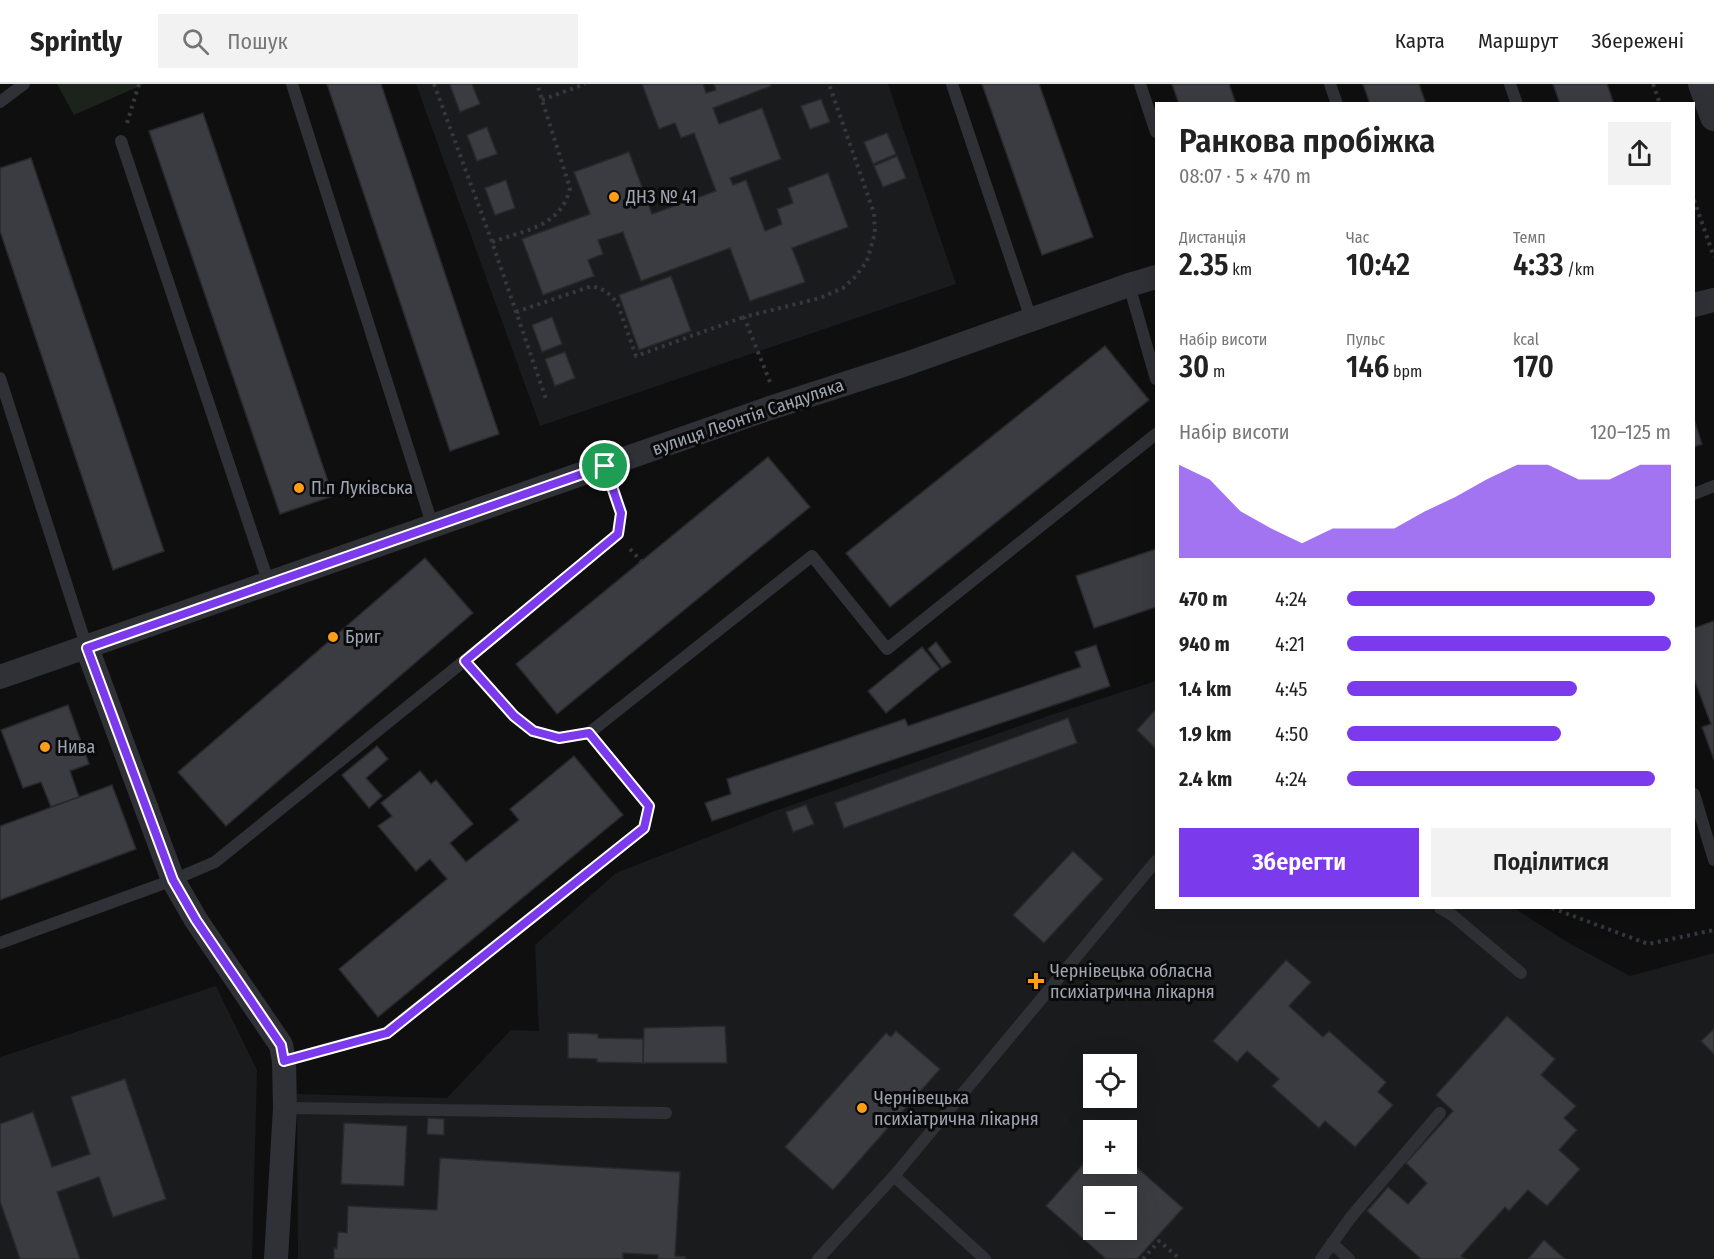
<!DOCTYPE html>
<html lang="uk">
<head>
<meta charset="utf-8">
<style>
  :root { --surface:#fff; --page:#f2f2f2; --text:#222; --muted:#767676; --line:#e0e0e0; --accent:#7c3aed }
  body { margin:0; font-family:"Fira Sans Condensed",sans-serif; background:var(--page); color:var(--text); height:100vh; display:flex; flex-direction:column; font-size:22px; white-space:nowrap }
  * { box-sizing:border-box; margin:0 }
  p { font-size:20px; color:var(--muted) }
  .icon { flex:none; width:33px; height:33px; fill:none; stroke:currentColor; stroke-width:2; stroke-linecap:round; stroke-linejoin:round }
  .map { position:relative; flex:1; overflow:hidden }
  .sheet { position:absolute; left:1155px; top:18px; width:540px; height:807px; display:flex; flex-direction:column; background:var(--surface); border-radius:0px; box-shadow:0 6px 24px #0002 }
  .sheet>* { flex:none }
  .fabs { position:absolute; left:1083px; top:970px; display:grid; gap:12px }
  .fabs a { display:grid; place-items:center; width:54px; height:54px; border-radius:0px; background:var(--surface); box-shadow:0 6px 24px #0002; font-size:30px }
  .pin { position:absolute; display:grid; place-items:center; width:51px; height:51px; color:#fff; margin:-26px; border:3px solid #fff; border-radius:50%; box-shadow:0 2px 6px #0007 }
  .round { display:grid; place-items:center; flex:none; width:63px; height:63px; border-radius:0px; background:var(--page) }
  .head { display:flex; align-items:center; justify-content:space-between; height:102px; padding:0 24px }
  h1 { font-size:33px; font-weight:600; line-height:45px }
  .stats { display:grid; grid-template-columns:repeat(3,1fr); gap:9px; height:102px; padding:6px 24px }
  .stats div { display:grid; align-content:center }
  .stats b { font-size:30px; font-weight:600 }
  .stats small { font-size:16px; font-weight:400 }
  .stats p { font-size:16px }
  .chart { height:168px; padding:12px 24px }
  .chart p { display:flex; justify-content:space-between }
  .chart svg { width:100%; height:108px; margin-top:6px; fill:var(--accent); opacity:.7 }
  .cta { display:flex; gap:12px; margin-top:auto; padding:12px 24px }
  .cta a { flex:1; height:69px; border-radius:0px; background:var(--accent); color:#fff; font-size:24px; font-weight:600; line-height:69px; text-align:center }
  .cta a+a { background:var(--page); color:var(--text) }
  ul { padding:0 24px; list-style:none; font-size:20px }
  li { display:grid; grid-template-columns:96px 72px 1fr; align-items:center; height:45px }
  li i { height:15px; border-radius:8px; background:var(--accent) }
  header { display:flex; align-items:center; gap:36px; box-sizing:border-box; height:84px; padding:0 30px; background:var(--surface); border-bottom:2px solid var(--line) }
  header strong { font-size:28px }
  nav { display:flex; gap:33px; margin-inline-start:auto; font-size:21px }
  .search { width:420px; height:54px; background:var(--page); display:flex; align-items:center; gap:15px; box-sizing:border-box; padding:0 21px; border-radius:0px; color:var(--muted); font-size:22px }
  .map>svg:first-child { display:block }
  .built { fill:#1a1b1d; fill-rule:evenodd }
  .green { fill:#1b231b }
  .building { fill:#3b3c41; stroke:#29292d; stroke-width:1.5; fill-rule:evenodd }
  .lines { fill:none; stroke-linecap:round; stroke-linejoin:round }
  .path { stroke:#35383d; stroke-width:4; stroke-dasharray:3 4.5; stroke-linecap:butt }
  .service { stroke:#2f3136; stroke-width:12 }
  .minor { stroke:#2f3136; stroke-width:24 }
  .tertiary { stroke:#2f3136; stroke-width:28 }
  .route-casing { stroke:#fff; stroke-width:12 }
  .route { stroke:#7c3aed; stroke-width:8 }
  .poi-dot { fill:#ff9d18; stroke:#0a0a0b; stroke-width:2 }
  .labels { text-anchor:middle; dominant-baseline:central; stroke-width:6; stroke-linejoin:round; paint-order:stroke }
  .poi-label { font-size:18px; fill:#9ea6b3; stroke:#0a0a0b; text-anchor:start }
  .street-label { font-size:18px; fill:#9ea6b3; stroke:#0a0a0b }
</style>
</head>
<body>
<header>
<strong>Sprintly</strong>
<div class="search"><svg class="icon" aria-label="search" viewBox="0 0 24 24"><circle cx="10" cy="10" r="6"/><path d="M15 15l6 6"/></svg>Пошук</div>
<nav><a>Карта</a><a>Маршрут</a><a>Збережені</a></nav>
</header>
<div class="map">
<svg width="1714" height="1175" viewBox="0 0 1714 1175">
  <rect width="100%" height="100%" fill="#0f0f10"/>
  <!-- built -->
  <g class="built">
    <path d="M416,0H888L956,200L540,342Z"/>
    <path d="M1156,597V824H1514L1567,858L1630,892L1714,869V1175H298L297,1010L447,1014L511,946L539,947L535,861L616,789L772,728L1054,630ZM1094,981H1126V1014H1094ZM1094,1047H1126V1080H1094ZM1094,1113H1126V1146H1094Z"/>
    <path d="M216,902L257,986L252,1175H0V973Z"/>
  </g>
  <!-- green -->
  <path class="green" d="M57,0H144L74,31Z"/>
  <!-- building -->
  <g class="building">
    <path d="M327,0H381L499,350L450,367Z"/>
    <path d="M452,0H472L480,20L460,28L450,1Z"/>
    <path d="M642,0H703L706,9L716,6L714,0H770L771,2L713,24L719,40L762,24L781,75L730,94L733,101L746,96L765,147L782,140L777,125L793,119L788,104L828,89L848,143L792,164L805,198L750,217L730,164L641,197L623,148L598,156L603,170L588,176L594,192L543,211L522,155L590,130L574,88L629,68L652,130L716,107L694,49L681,54L675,39L659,45Z"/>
    <path d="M982,0H1039L1093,153L1042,171Z"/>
    <path d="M1172,0H1229L1236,20H1179Z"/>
    <path d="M1363,0H1419L1426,20H1370Z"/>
    <path d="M1553,0H1607L1614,20H1560Z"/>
    <path d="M821,15L830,38L810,45L801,22Z"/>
    <path d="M203,29L333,412L280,430L149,47Z"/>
    <path d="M487,43L497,70L477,77L467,51Z"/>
    <path d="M887,49L896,70L873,80L864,58Z"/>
    <path d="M897,72L906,94L883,103L874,82Z"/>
    <path d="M31,74L164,467L113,486L0,147V84Z"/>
    <path d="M506,96L515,124L495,131L485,104Z"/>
    <path d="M671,192L691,247L639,266L619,211Z"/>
    <path d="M552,233L562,260L542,268L532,241Z"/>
    <path d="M1105,262L1149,316L890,523L846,469Z"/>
    <path d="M565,268L575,294L555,302L545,275Z"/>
    <path d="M1694,335L1702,360L1694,363Z"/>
    <path d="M768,373L810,423L557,630L516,580Z"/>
    <path d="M1156,465V523L1094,544L1076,492Z"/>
    <path d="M425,474L473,529L226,742L178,688Z"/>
    <path d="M1714,537V676L1702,643L1711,640L1694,595V544Z"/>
    <path d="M936,558L951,578L942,584L928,565Z"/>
    <path d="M1096,561L1110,602L712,737L705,719L731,710L727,695L905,635L908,642L1081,583L1075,568Z"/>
    <path d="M922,563L940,585L886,629L868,607Z"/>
    <path d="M68,621L89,680L70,687L79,713L51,723L41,698L23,704L1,646Z"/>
    <path d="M1156,625V665L1137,646Z"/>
    <path d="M1068,634L1077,659L844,744L835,719Z"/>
    <path d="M377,662L388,675L366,694L382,712L369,724L342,691Z"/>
    <path d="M574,672L623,731L378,933L339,885L447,795L430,775L416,787L378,742L392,732L381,719L420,687L431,700L436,696L473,740L450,759L466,778L519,736L510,725Z"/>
    <path d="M112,701L136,765L0,816V742Z"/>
    <path d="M806,721L814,740L793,748L786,728Z"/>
    <path d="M1073,767L1103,795L1044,859L1013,831Z"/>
    <path d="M1286,876L1311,898L1289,922L1323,953L1329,947L1386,998L1378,1008L1393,1021L1355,1063L1325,1037L1319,1044L1272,1002L1279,995L1247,967L1237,978L1213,957Z"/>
    <path d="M1507,932L1555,975L1541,991L1576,1022L1564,1034L1577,1046L1559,1066L1580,1085L1547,1122L1528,1106L1509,1127L1505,1123L1461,1172L1465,1175H1421L1367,1127L1388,1103L1408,1120L1427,1099L1406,1079L1453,1027L1436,1011Z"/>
    <path d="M725,942L727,979H643L644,944Z"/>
    <path d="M1714,945V970L1701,957Z"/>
    <path d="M896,947L940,985L833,1106L785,1063L886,949L891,953Z"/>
    <path d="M568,949L598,950V954L643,955V979L597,978V975L568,974Z"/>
    <path d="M125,995L166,1115L113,1133L99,1093L57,1108L80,1175H20L0,1117V1040L33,1028L52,1083L90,1070L71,1013Z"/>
    <path d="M428,1034L444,1035V1051L427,1050Z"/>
    <path d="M344,1039L407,1042L404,1102L341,1100Z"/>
    <path d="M1094,1068V1080H1126V1074L1183,1124L1137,1175H1106L1046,1122ZM1094,1113H1126V1146H1094Z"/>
    <path d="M440,1074L680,1088L675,1172L685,1173V1175H658V1171L623,1169V1175H334V1164L337,1165L338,1148L347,1149L348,1122L437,1126Z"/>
    <path d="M1544,1156L1565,1175H1528Z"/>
  </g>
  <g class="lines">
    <!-- path -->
    <g class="path">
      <path d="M434,0L492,158L546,315"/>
      <path d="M1653,0L1660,20"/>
      <path d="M542,16L585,0"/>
      <path d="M127,39L139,0"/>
      <path d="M1694,116L1714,173"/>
      <path d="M492,158C525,146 561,143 570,104L537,0"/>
      <path d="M516,228L592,202C604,205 611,210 618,221L636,272L744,233"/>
      <path d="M770,298L744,233L820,214L843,204L856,192L867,177L875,149L874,129L829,0"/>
      <path d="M630,465L641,477"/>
      <path d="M1552,824L1648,860L1714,846"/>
      <path d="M1143,1175L1159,1157L1180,1175"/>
    </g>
    <!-- service -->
    <g class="service">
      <path d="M292,0L433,443"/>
      <path d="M952,0L1031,235"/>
      <path d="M1140,0L1156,48"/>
      <path d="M1330,0L1337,20"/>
      <path d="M1510,0L1517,20"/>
      <path d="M0,18L24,0"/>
      <path d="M121,57L269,500"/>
      <path d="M1129,201L1156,295"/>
      <path d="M0,294L87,564"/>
      <path d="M1694,410L1714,402"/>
      <path d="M464,577L514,632L533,647L559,654L589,649"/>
      <path d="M1694,710L1714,776"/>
      <path d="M1440,824L1452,831L1521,889"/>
      <path d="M0,859L173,796L215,778L505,544L618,450L621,429L605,382"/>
      <path d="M284,977L386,949L644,744L649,722L589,649L812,472L887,565L1156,350"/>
      <path d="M285,1024L666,1029"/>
      <path d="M894,1092L985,1175"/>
      <path d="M1332,1159L1349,1175"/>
      <path d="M818,1175L894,1092L1156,777"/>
      <path d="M1321,1175L1351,1133L1440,1029"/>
    </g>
    <!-- minor -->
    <g class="minor">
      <path d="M1694,221L1714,216"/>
      <path d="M87,564L173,796L196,836L281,961L284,977L285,1024L276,1175"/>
      <path d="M0,593L770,324L906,280L1129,201L1156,193"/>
    </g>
    <!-- tertiary -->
    <path class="tertiary" d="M1702,0L1714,33"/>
  </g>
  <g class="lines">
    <defs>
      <path id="route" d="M605,382L621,429L618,450L465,577L514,632L533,647L559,654L589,649L649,722L644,744L387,949L284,977L281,961L196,836L173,796L87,564Z"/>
    </defs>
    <!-- route casing -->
    <use href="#route" class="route-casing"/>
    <!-- route -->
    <use href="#route" class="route"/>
  </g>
  <!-- markers -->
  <g class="poi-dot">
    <circle cx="614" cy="113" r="6"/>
    <circle cx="299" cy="404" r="6"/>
    <circle cx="333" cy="553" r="6"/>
    <circle cx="45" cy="663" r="6"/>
    <path d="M1033 888h6v6h6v6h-6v6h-6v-6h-6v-6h6z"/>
    <circle cx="862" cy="1024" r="6"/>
  </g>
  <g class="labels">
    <!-- poi labels -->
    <g class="poi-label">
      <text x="626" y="113">ДНЗ № 41</text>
      <text x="311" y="404">П.п Луківська</text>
      <text x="345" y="553">Бриг</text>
      <text x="57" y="663">Нива</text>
      <text x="1050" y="887">Чернівецька обласна<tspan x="1050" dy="21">психіатрична лікарня</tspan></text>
      <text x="874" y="1014">Чернівецька<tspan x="874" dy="21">психіатрична лікарня</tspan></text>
    </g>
    <!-- street labels -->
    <g class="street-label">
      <text transform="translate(748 333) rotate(-19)">вулиця Леонтія Сандуляка</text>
    </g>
  </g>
</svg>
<div class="fabs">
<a><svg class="icon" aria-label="locate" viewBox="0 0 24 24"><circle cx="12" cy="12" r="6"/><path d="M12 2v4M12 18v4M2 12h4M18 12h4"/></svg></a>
<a>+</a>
<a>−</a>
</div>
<div class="pin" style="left:605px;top:382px;background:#1e9e55"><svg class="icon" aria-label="arrive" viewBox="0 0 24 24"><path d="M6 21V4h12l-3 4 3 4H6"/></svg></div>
<section class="sheet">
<div class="head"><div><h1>Ранкова пробіжка</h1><p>08:07 · 5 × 470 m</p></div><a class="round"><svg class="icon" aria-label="share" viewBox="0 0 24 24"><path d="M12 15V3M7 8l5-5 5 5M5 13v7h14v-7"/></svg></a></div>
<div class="stats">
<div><p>Дистанція</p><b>2.35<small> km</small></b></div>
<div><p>Час</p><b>10:42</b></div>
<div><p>Темп</p><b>4:33<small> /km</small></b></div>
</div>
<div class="stats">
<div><p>Набір висоти</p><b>30<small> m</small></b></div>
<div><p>Пульс</p><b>146<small> bpm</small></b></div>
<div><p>kcal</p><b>170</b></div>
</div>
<div class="chart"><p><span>Набір висоти</span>120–125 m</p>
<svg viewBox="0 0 160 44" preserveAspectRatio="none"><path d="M0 44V6L10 12L20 25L30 32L40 38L50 32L60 32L70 32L80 25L90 19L100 12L110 6L120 6L130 12L140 12L150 6L160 6V44z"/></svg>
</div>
<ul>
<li><b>470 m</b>4:24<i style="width:95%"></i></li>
<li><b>940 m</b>4:21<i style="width:100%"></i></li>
<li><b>1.4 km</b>4:45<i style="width:71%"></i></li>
<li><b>1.9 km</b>4:50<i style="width:66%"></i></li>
<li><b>2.4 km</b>4:24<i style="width:95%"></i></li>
</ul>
<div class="cta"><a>Зберегти</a><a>Поділитися</a></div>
</section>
</div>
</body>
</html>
